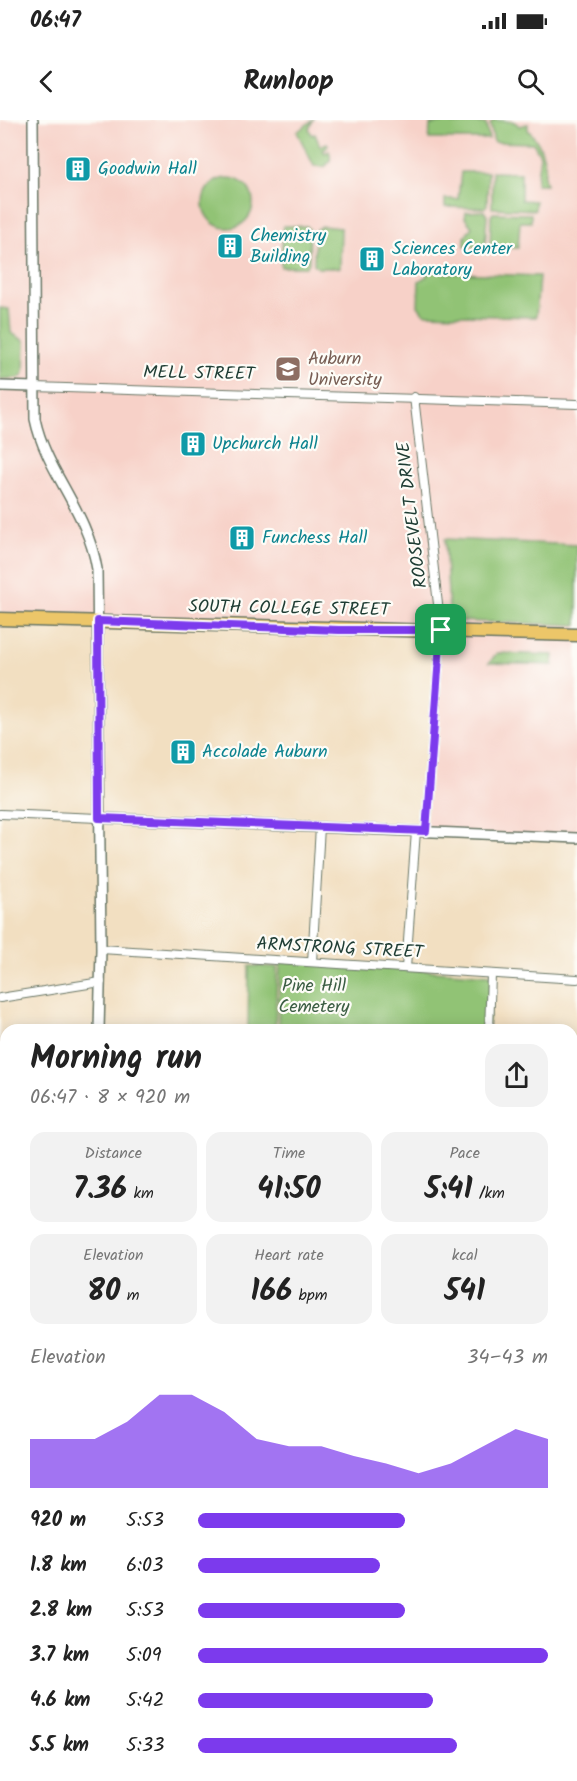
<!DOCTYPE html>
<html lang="en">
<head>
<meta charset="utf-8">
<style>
  :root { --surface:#fff; --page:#f2f2f2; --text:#222; --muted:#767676; --accent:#7c3aed }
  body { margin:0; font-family:Kalam,sans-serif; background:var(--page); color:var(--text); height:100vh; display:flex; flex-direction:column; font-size:22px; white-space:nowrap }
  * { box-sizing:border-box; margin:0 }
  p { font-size:20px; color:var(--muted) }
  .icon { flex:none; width:33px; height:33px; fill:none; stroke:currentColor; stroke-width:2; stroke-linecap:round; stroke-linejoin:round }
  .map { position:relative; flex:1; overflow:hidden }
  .sheet { position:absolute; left:0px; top:904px; width:578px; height:758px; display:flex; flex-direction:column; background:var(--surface); border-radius:18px 18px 0 0; box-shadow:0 3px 15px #0003 }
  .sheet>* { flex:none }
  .pin { position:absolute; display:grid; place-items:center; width:51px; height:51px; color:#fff; margin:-26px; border-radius:12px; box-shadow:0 3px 9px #0006 }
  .round { display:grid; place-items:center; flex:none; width:63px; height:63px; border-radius:18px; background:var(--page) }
  .head { display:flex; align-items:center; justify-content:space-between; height:102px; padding:0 30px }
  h1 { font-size:33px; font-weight:800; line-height:45px }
  .stats { display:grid; grid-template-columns:repeat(3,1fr); gap:9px; height:102px; padding:6px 30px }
  .stats div { display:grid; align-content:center; border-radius:15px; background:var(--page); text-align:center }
  .stats b { font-size:30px; font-weight:800 }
  .stats small { font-size:16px; font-weight:400 }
  .stats p { font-size:16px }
  .chart { height:168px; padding:12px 30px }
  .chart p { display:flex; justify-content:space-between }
  .chart svg { width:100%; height:108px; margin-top:6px; fill:var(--accent); opacity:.7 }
  ul { padding:0 30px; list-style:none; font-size:20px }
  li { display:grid; grid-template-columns:96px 72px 1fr; align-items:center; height:45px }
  li i { height:15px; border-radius:8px; background:var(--accent) }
  .status { display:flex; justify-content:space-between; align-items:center; height:42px; padding:0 30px; background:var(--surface); direction:ltr }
  .status svg { height:16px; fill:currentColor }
  header { display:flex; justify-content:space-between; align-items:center; height:78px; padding:0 30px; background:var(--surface); font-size:27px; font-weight:800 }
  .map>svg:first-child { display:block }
  .built { fill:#f7d1c8 }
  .green { fill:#91c374; stroke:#588054; stroke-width:1.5 }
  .forest { fill:#74a966; stroke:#4a734d; stroke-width:1.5 }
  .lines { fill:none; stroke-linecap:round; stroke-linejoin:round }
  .stream { stroke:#6ebae7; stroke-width:2 }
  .minor-casing { stroke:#697665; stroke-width:10 }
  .tertiary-casing { stroke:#697665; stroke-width:12 }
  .primary-casing { stroke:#697665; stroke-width:15 }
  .minor { stroke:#fff; stroke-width:8 }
  .tertiary { stroke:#fff; stroke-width:9 }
  .primary { stroke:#ecc669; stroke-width:12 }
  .route-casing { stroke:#fff; stroke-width:12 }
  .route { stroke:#7c3aed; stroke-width:8 }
  .labels { text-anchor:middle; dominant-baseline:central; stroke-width:4.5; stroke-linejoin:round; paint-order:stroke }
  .culture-label { font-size:18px; fill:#0d838f; stroke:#fdfcf7; text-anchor:start }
  .education-label { font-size:18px; fill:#785e54; stroke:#fdfcf7; text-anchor:start }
  .street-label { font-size:18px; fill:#1f3d34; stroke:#fdfcf7 }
  .park-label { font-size:18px; fill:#3c5e44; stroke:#fdfcf7 }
</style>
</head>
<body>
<div class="status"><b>06:47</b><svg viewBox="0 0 49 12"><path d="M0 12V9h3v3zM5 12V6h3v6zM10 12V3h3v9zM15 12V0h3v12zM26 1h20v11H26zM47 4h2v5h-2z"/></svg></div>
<header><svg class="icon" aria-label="back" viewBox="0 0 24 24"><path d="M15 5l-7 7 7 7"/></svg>Runloop<svg class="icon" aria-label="search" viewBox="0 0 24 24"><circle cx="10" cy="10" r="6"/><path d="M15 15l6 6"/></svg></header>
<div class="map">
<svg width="577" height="1661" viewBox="0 0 577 1661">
  <rect width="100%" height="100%" fill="#fdfcf7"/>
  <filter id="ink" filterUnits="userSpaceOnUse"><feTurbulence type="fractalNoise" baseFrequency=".0167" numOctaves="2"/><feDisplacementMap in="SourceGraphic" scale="12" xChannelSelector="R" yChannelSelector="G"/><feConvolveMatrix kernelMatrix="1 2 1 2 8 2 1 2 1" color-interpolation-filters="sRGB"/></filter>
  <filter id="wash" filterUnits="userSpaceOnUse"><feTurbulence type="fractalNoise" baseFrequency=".008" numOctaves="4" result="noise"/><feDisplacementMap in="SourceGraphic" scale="24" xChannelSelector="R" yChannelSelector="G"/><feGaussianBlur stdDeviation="1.35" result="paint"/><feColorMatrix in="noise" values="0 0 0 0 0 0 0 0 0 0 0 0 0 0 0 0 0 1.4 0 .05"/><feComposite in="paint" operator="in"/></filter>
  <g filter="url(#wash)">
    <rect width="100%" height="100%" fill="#f2dfc1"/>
    <!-- built -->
    <g class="built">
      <path d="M0,0H577V718L426,711L441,510L0,498Z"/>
      <path d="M0,967H6V1197L0,1199Z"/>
    </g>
    <!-- green -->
    <g class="green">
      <path d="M313,0L309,9L312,15L315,14L320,26L327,23L328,26L323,30L325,33L329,31C332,39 330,43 324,47L314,46L297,12Z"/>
      <path d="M494,0L515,2L519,6L528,4V10C539,22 542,29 545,44C547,52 541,56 546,64H536L540,35L533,23L494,22L490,4Z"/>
      <path d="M452,1L453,4C463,4 475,0 486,4L489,19H429L430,5Z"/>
      <path d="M461,52H488L487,85L484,88L445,87V79H458Z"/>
      <path d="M492,52L521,53V80L535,81V90L492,88Z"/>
      <circle cx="228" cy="83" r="25"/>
      <path d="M484,91L487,95L485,127L465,126V116L472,107L465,98L466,92Z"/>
      <path d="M493,93L531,94V102H520L518,128L490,127L491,96Z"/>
      <path d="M283,106H307L310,110L309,143L306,147H281Z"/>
      <path d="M322,106L341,108L340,148H318L314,144L315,111Z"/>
      <path d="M427,152L539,156L536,197L424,194L418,186L419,161L427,156Z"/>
      <path d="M0,188L9,189L11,213L25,221L24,253L19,258L0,259Z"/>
      <path d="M445,419L577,425V505L454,501L449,491Z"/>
      <path d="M497,533L554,535L553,545L489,543Z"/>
      <path d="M280,840L491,855L488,910H278Z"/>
      <path d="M249,846L277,847L275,910H248Z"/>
      <path d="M6,1208V1318L0,1319V1209Z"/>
    </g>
    <!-- forest -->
    <path class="forest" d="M572,1649H577V1661H445L451,1656H572Z"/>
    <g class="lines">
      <!-- stream -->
      <g class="stream">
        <path d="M572,1284L577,1282"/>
        <path d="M0,1618L6,1615"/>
        <path d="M425,1656L473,1661L577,1656"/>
      </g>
    </g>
  </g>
  <g filter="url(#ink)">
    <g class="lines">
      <defs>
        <g id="minor">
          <path d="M34,267L577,284"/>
          <path d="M414,277L441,510L426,711"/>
          <path d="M0,694L99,698"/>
          <path d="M101,829L577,859"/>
          <path d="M312,842L320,707"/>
          <path d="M406,848L416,711"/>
          <path d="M0,878L101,862"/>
          <path d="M489,910L491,855"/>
          <path d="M572,1112H577"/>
          <path d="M0,1203L6,1201"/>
          <path d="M572,1320L577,1317"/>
          <path d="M572,1477L577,1474"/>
          <path d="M250,1661L266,1656"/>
        </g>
        <g id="tertiary">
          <path d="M33,0L35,299C46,352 87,389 97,449L101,829L99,910"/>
          <path d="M0,266L34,267"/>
          <path d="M99,698L577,718"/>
          <path d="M0,1324L6,1322"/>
          <path d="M63,1661V1656"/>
        </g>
        <path id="primary" d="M0,499L577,515"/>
      </defs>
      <!-- minor casing -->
      <use href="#minor" class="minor-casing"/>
      <!-- tertiary casing -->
      <use href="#tertiary" class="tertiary-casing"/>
      <!-- primary casing -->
      <use href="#primary" class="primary-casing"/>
      <!-- minor -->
      <use href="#minor" class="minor"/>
      <!-- tertiary -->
      <use href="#tertiary" class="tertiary"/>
      <!-- primary -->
      <use href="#primary" class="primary"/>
    </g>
  </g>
  <g class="lines" filter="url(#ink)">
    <defs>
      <path id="route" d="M98,501L339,510H441L426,711L99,698Z"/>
    </defs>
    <!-- route casing -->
    <use href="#route" class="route-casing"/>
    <!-- route -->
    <use href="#route" class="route"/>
  </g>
  <!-- icons -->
  <defs>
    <symbol id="building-square" viewBox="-11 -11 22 22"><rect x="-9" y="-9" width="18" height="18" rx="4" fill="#0f9aa8" stroke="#fdfcf7"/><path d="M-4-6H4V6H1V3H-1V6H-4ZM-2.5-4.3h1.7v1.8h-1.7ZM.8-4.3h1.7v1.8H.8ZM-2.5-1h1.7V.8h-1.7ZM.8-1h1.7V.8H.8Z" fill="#fff"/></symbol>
    <symbol id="university-square" viewBox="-11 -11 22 22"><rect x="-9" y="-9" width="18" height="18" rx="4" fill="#8d6e63" stroke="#fdfcf7"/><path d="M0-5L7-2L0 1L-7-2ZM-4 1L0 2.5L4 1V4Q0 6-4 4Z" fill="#fff"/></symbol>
  </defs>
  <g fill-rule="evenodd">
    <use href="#building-square" x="63" y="34" width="30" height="30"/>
    <use href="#building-square" x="215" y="111" width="30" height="30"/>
    <use href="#building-square" x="357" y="124" width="30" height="30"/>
    <use href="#university-square" x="273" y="234" width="30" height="30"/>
    <use href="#building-square" x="178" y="309" width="30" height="30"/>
    <use href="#building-square" x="227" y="403" width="30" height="30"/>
    <use href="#building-square" x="168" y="617" width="30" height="30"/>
  </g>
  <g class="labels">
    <!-- culture labels -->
    <g class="culture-label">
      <text x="98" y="49">Goodwin Hall</text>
      <text x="250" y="116">Chemistry<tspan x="250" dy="21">Building</tspan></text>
      <text x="392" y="129">Sciences Center<tspan x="392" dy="21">Laboratory</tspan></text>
      <text x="212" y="324">Upchurch Hall</text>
      <text x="262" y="418">Funchess Hall</text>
      <text x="202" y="632">Accolade Auburn</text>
    </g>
    <!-- education labels -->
    <g class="education-label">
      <text x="308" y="239">Auburn<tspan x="308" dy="21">University</tspan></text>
    </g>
    <!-- street labels -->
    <g class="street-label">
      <text transform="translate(199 254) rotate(1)">MELL STREET</text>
      <text transform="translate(413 395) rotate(-97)">ROOSEVELT DRIVE</text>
      <text transform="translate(289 489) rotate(1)">SOUTH COLLEGE STREET</text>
      <text transform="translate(340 829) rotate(3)">ARMSTRONG STREET</text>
    </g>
    <!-- park labels -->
    <g class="park-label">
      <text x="314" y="866">Pine Hill<tspan x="314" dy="21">Cemetery</tspan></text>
    </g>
  </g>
</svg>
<div class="pin" style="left:441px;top:510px;background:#1e9e55"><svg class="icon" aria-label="arrive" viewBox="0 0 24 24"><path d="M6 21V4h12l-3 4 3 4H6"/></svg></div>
<section class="sheet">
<div class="head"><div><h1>Morning run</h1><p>06:47 · 8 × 920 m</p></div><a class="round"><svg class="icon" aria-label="share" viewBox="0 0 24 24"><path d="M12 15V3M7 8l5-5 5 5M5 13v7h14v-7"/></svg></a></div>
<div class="stats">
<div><p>Distance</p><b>7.36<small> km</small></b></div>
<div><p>Time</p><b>41:50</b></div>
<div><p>Pace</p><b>5:41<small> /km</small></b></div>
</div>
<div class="stats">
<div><p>Elevation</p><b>80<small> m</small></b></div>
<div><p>Heart rate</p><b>166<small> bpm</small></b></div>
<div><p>kcal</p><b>541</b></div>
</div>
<div class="chart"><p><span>Elevation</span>34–43 m</p>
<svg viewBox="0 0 160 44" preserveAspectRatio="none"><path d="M0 44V24L10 24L20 24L30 17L40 6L50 6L60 13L70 24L80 27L90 27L100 31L110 34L120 38L130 34L140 27L150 20L160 24V44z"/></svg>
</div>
<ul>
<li><b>920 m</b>5:53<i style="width:59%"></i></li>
<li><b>1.8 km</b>6:03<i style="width:52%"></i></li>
<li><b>2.8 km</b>5:53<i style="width:59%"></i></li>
<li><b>3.7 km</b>5:09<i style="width:100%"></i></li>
<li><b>4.6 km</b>5:42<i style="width:67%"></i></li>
<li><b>5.5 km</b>5:33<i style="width:74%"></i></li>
</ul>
</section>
</div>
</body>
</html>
